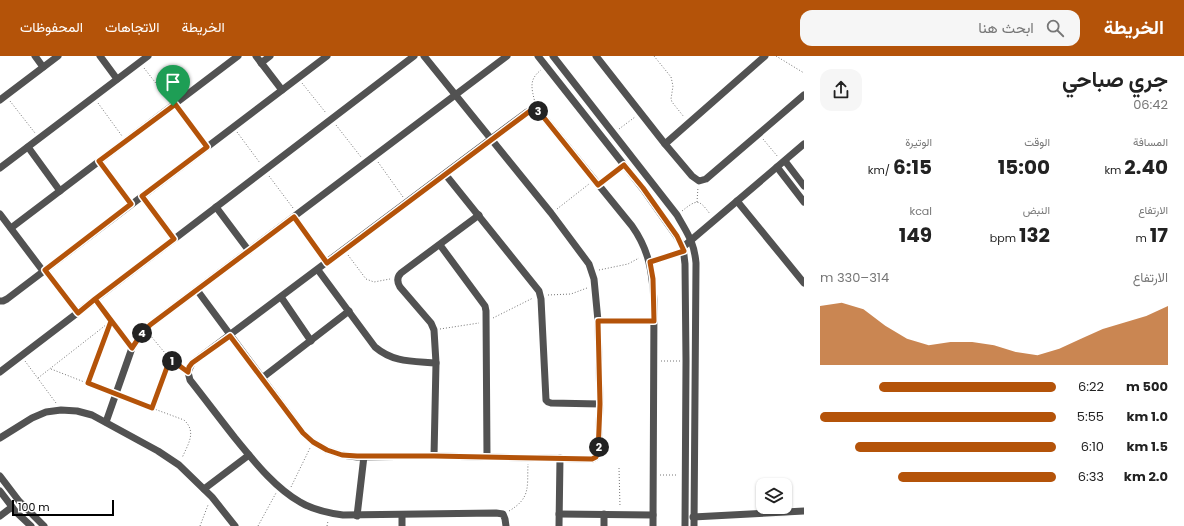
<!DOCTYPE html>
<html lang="ar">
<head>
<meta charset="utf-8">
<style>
  :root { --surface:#fff; --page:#f6f6f6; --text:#222; --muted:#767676; --accent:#b45309 }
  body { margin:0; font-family:Poppins,Vazirmatn,sans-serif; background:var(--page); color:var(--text); direction:rtl; height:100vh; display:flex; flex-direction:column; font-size:15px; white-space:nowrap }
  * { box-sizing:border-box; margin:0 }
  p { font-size:13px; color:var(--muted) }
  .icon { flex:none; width:22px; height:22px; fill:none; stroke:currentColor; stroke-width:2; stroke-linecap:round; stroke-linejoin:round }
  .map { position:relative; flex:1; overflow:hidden; direction:ltr }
  .details { display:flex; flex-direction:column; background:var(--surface); width:380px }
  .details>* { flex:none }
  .fabs { position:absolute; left:756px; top:422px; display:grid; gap:8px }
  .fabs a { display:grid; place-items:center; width:36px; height:36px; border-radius:8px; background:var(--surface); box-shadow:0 1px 3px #0004; font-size:20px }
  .scale { position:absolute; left:12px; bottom:10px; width:102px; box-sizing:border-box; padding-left:4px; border:2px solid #000; border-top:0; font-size:11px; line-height:14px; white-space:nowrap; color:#000; -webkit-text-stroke:3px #fff; paint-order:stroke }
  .pin { position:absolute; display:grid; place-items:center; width:34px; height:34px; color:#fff; margin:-41px -17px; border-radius:50% 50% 50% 0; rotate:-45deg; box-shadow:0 0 4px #0007 }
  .pin .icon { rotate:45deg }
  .km { position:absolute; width:20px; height:20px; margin:-10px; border-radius:50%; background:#222; color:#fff; font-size:11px; line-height:20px; text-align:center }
  .round { display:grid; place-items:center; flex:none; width:42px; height:42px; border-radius:12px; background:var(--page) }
  .headline { display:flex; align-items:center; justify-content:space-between; height:68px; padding:0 16px }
  h1 { font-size:22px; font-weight:700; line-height:30px }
  .metrics { display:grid; grid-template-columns:repeat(3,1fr); gap:6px; height:68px; padding:4px 16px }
  .metrics div { display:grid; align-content:center }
  .metrics b { font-size:20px; font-weight:700 }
  .metrics small { font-size:11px; font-weight:400 }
  .metrics p { font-size:11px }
  .chart { height:112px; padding:8px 16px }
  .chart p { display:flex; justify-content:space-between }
  .chart svg { width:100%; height:72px; margin-top:4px; fill:var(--accent); opacity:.7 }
  ul { padding:0 16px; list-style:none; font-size:13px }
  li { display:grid; grid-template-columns:64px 48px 1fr; align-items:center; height:30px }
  li i { height:10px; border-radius:5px; background:var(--accent) }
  header { display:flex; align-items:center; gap:24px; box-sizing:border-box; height:56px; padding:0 20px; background:var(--accent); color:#fff }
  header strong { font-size:19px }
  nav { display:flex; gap:22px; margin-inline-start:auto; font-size:14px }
  .search { width:280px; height:36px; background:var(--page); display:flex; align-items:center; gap:10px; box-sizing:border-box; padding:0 14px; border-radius:12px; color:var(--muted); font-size:15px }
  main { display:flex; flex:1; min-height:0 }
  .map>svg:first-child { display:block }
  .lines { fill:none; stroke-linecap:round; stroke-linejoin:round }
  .path { stroke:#747474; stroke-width:1; stroke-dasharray:1 2; stroke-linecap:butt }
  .street { stroke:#525252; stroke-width:7 }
  .route-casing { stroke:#fff; stroke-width:8 }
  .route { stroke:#b45309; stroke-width:5 }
</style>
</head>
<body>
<header>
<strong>الخريطة</strong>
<div class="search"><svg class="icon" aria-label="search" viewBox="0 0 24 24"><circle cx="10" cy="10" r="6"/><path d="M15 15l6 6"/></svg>ابحث هنا</div>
<nav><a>الخريطة</a><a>الاتجاهات</a><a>المحفوظات</a></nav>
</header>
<main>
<section class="details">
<div class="headline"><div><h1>جري صباحي</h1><p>06:42</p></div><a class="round"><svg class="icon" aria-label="share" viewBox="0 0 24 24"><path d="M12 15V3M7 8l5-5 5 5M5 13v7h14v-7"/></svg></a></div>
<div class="metrics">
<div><p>المسافة</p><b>2.40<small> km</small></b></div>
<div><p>الوقت</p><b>15:00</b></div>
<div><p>الوتيرة</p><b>6:15<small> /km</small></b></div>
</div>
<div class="metrics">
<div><p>الارتفاع</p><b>17<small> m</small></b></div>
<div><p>النبض</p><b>132<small> bpm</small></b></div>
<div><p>kcal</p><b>149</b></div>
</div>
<div class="chart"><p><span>الارتفاع</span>314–330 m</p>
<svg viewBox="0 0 160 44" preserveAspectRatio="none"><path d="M0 44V8L10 6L20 10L30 20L40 28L50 32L60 30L70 30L80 32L90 36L100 38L110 34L120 28L130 22L140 18L150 14L160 8V44z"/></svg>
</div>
<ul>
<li><b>500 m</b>6:22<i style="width:75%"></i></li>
<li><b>1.0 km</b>5:55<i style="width:100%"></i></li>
<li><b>1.5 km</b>6:10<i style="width:85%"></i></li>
<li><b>2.0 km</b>6:33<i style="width:67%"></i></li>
</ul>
</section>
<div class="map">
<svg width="804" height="470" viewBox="0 0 804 470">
  <rect width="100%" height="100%" fill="#fff"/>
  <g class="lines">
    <!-- path -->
    <g class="path">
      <path d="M654,0L671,21L673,30L671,43L672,46L684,61"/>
      <path d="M776,0L804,17"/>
      <path d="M144,12L169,44"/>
      <path d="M302,27L326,57"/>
      <path d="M10,45L35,77"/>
      <path d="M98,47L122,80"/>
      <path d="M535,47C532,33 528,24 541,14"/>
      <path d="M179,55L203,86"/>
      <path d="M336,69L361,101"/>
      <path d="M619,73L635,61"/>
      <path d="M237,76L260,107"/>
      <path d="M763,83L778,101"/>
      <path d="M378,106L403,141"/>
      <path d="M103,111L128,143"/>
      <path d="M269,120L293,152"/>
      <path d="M604,125L618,113"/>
      <path d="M697,146L698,131"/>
      <path d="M557,153L589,128"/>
      <path d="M682,155C697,143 699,143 710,158"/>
      <path d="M298,167L322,200"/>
      <path d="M348,199L366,223L374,226L390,223"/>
      <path d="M656,204L676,198"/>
      <path d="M599,214L628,208L639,202"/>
      <path d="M49,219L74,251"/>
      <path d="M548,239L571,238L587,232"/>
      <path d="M99,249L127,286"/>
      <path d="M493,262L533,242"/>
      <path d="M440,273L479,267"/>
      <path d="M150,279L170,303L182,312"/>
      <path d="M25,305L56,347"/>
      <path d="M661,305H680"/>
      <path d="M51,313L110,336"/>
      <path d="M38,322L111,265"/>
      <path d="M88,326L111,266"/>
      <path d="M122,341L184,364C197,376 188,388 182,402"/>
      <path d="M153,351L170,304"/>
      <path d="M619,412L620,451"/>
      <path d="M660,419H678"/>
      <path d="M291,431L310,392"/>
      <path d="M509,455C531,442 527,431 528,408"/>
      <path d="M200,470L208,449"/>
      <path d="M258,470L276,437"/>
      <path d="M327,470L328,465"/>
    </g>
    <!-- street -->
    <g class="street">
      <path d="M35,0L43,11"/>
      <path d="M100,0L117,23"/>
      <path d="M256,0L282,34"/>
      <path d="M538,0L643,133L677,181L683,191L685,208L686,305L685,470"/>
      <path d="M553,0L677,159C687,177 694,185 696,207L694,470"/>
      <path d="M596,0L665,88L692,120L699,125L706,123L804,39"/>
      <path d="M261,7L270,0"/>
      <path d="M0,44L58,0"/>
      <path d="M665,88L765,0"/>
      <path d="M28,91L60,135"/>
      <path d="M785,105L804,130"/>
      <path d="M777,111L804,146"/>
      <path d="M0,112L148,0"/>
      <path d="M445,118L539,235L541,243L546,344L548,346L551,347L600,348"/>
      <path d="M142,140L174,183"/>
      <path d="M737,145L804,227"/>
      <path d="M216,151L249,195"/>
      <path d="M0,158L43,215"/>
      <path d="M11,172L238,0"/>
      <path d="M440,189L485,250L486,255L487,401"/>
      <path d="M683,191L804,88"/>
      <path d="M318,214L375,291C394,307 413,305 436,307"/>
      <path d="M197,234L303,377L313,386L327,394L342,399L357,401L434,400L592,403L596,401L598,397L600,348L598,265L594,223L589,208L551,157L424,0"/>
      <path d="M281,241L311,285"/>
      <path d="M0,245H3L7,243L327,0"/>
      <path d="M598,265H654"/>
      <path d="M0,316L414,0"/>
      <path d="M262,322L349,255"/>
      <path d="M106,366L132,292L140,280L150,269L507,0"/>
      <path d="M0,382L32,362L46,356L61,354L77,355L92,359L158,395L179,409L212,441L235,470"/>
      <path d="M434,400L436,307L434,274L431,267L400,231C397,226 397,221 401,217L479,159"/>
      <path d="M0,420L19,445L44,470"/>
      <path d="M204,433L249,399"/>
      <path d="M0,435L16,456L31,470"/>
      <path d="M559,458L653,459"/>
      <path d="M402,459V470"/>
      <path d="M0,460L12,451"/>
      <path d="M357,460L364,400"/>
      <path d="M693,461L804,455"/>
      <path d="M506,470L505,463L503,458L496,457L343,459C328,457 313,454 300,446C274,431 254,405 235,382C220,363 205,343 190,324L188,316L192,307L527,56L533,54L541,58L632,170C649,194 652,215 654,244L653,470"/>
      <path d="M559,470L560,402"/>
      <path d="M604,470V458"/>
    </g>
  </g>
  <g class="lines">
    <defs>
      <path id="route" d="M173,50L175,48L207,91L142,140L174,183L95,243L111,265L88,327L152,352L170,303L188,316L189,311L192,307L230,280L303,377L313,386L327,394L342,399L357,400H434L592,403L596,401L598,397L600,348L598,265H654L653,223L650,206L684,195L677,180L643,132L624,109L598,129L541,58L536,54L530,55L327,207L294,161L150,269L140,280L132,292L95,243L78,257L45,214L131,148L99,105L173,50"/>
    </defs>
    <!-- route casing -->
    <use href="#route" class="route-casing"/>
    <!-- route -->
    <use href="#route" class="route"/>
  </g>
</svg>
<div class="fabs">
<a><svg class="icon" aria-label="layers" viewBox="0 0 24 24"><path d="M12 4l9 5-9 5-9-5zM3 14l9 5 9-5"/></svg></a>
</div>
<div class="scale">100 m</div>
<div class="pin" style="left:173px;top:50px;background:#1e9e55"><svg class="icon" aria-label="arrive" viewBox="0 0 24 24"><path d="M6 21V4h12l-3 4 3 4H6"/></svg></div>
<b class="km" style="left:172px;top:305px">1</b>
<b class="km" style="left:599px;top:391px">2</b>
<b class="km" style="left:538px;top:55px">3</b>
<b class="km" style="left:142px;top:277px">4</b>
</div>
</main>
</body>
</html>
